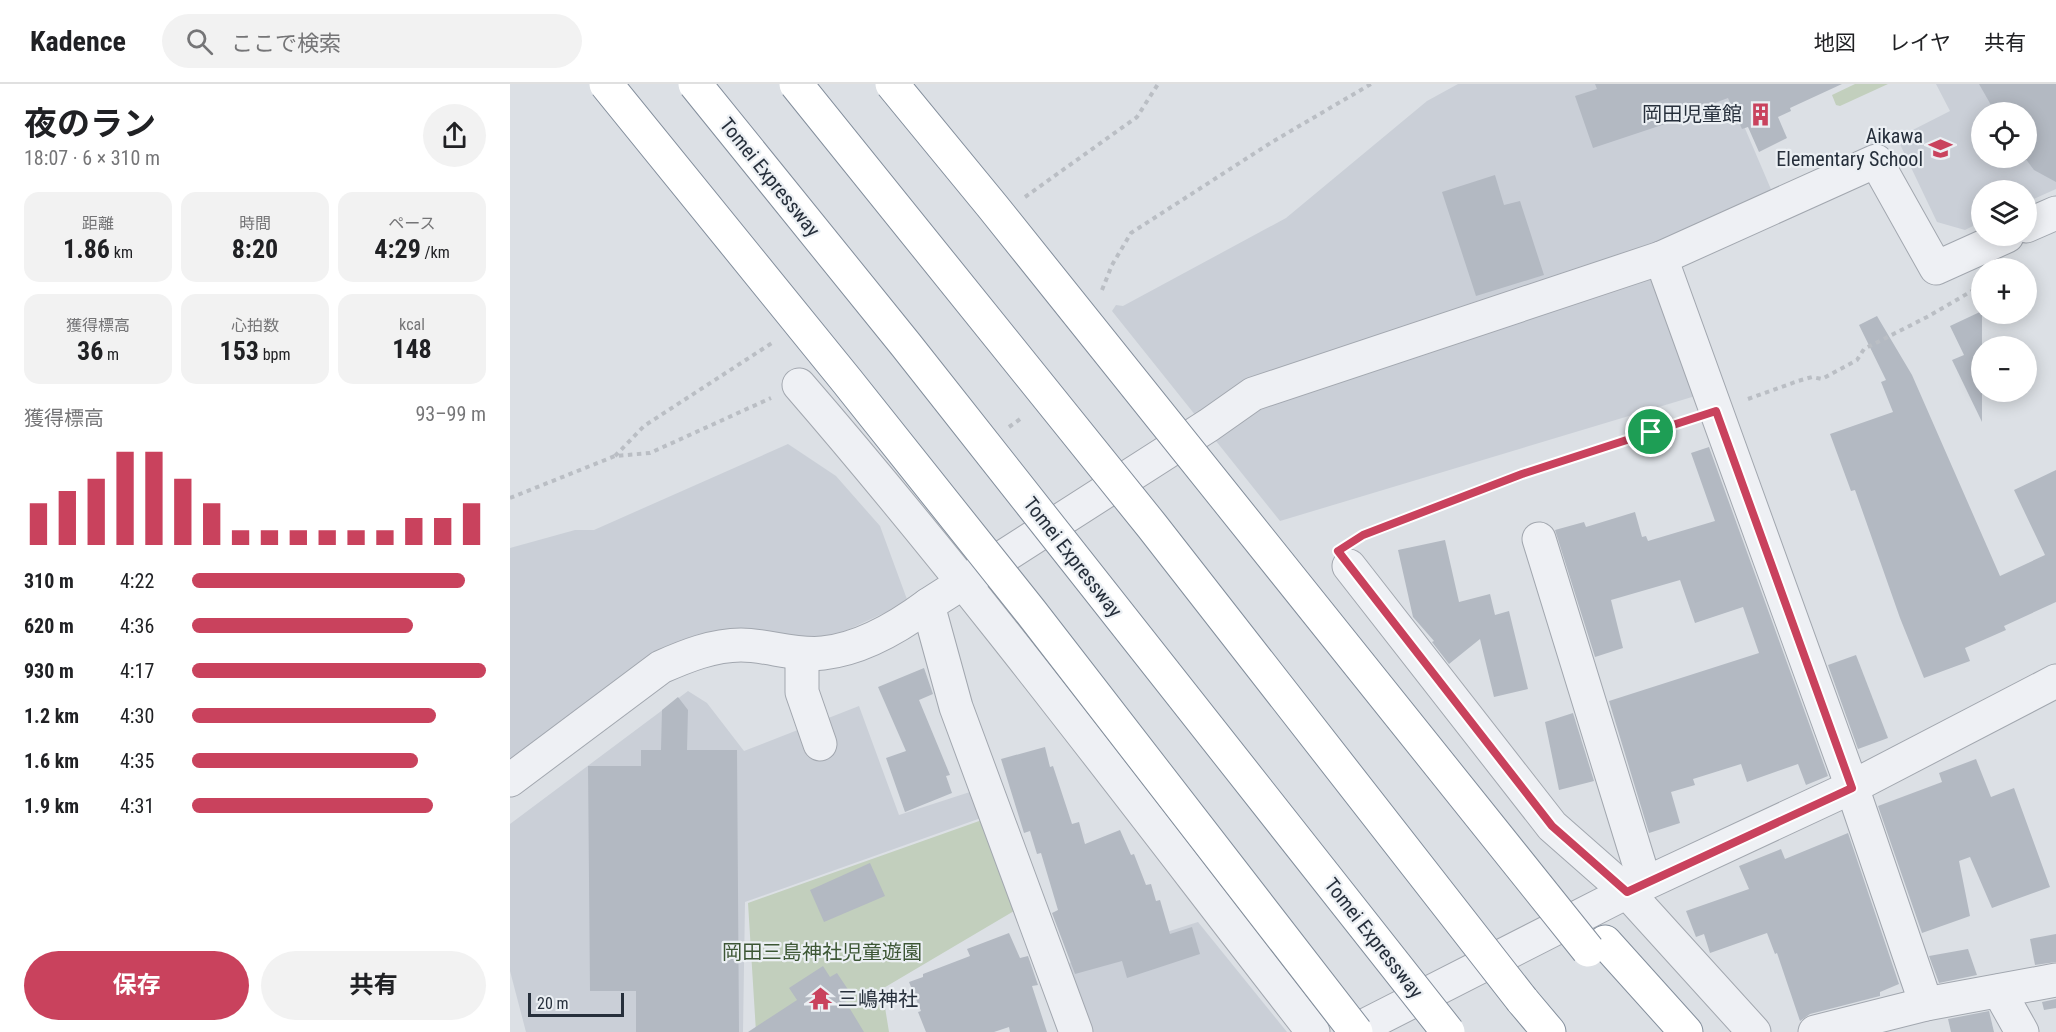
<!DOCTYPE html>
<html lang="ja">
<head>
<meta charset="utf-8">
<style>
  :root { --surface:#fff; --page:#f2f2f2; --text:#202124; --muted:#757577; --line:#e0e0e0; --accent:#c9425d }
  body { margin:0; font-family:"Roboto Condensed","Noto Sans JP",sans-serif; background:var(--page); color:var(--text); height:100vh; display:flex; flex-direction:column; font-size:22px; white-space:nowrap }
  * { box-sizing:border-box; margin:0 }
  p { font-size:20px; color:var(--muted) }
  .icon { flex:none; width:33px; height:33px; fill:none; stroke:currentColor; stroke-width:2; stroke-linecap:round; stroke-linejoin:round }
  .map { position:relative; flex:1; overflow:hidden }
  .panel { display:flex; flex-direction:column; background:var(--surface); width:510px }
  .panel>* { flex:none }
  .controls { position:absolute; left:1461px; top:18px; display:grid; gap:12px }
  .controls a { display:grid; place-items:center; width:66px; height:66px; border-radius:50%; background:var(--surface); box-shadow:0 3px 15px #0003; font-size:30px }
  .scale { position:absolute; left:18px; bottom:15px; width:96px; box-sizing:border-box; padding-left:6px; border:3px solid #262f3b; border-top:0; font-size:16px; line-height:21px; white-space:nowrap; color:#262f3b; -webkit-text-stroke:4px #ebeff3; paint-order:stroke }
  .pin { position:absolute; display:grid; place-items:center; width:51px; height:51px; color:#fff; margin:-26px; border:3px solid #fff; border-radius:50%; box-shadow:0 2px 6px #0007 }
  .round { display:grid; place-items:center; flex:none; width:63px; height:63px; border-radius:32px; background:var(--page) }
  .summary { display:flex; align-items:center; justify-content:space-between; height:102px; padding:0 24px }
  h1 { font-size:33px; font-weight:700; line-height:45px }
  .stats { display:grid; grid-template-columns:repeat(3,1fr); gap:9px; height:102px; padding:6px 24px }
  .stats div { display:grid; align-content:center; border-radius:15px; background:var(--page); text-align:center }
  .stats b { font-size:26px; font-weight:700 }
  .stats small { font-size:16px; font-weight:400 }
  .stats p { font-size:16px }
  .chart { height:168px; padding:12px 24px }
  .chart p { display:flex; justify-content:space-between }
  .chart svg { width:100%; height:108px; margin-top:6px; stroke:var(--accent); stroke-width:6 }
  .action { display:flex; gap:12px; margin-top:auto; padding:12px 24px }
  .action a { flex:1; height:69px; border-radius:36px; background:var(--accent); color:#fff; font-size:24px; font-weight:700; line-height:69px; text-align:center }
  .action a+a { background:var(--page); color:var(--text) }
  ul { padding:0 24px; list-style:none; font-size:20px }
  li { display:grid; grid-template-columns:96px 72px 1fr; align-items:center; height:45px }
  li i { height:15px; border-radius:8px; background:var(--accent) }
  header { display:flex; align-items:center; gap:36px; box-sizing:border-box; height:84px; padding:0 30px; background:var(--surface); border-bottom:2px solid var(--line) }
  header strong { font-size:28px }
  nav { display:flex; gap:33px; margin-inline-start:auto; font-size:21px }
  .search { width:420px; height:54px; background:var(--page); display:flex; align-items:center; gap:15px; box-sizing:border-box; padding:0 21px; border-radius:33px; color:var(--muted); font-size:22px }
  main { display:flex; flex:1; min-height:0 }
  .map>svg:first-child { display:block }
  .built { fill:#cacfd7; fill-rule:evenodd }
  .green { fill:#c2cfbd }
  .building { fill:#b3b9c2 }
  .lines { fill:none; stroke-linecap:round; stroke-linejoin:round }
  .minor-casing { stroke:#a2a7af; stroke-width:35 }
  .highway-casing { stroke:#838e9c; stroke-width:35 }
  .path { stroke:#babec4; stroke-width:4; stroke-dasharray:4.5 4.5; stroke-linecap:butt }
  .minor { stroke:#eef0f4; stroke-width:33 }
  .highway { stroke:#fff; stroke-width:33 }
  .highway-bridge-casing { stroke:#838e9c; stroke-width:35; stroke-linecap:butt }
  .highway-bridge { stroke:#fff; stroke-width:33 }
  .route-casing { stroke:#fff; stroke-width:12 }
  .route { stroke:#c9425d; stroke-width:8 }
  .labels { text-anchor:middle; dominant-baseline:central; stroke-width:4.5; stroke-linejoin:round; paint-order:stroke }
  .poi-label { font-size:20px; fill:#262f3b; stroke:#ebeff3; text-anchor:end }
  .street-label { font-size:20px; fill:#262f3b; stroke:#ebeff3 }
  .park-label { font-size:20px; fill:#3c5634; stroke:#ebeff3 }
</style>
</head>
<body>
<header>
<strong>Kadence</strong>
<div class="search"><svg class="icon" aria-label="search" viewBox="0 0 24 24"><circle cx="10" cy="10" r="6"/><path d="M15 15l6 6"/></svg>ここで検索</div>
<nav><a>地図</a><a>レイヤ</a><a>共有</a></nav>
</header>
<main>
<section class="panel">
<div class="summary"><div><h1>夜のラン</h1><p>18:07 · 6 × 310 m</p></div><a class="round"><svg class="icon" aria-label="share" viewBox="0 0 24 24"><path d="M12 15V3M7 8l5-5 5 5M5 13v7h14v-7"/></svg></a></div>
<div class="stats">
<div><p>距離</p><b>1.86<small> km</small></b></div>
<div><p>時間</p><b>8:20</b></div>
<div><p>ペース</p><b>4:29<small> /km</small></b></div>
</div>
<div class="stats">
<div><p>獲得標高</p><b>36<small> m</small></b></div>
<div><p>心拍数</p><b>153<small> bpm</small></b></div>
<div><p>kcal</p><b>148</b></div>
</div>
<div class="chart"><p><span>獲得標高</span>93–99 m</p>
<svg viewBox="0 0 160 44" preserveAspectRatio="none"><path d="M5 44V27M15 44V22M25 44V17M35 44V6M45 44V6M55 44V17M65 44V27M75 44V38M85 44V38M95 44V38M105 44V38M115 44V38M125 44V38M135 44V33M145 44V33M155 44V27"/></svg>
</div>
<ul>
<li><b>310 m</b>4:22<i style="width:93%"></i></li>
<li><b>620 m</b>4:36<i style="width:75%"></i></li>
<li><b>930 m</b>4:17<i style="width:100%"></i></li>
<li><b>1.2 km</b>4:30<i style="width:83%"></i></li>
<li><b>1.6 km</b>4:35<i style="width:77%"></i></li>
<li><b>1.9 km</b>4:31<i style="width:82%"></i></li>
</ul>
<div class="action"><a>保存</a><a>共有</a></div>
</section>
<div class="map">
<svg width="1546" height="948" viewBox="0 0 1546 948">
  <rect width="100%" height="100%" fill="#dce0e5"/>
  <!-- built -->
  <g class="built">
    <path d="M948,0H1216L1263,110L1143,167L1192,310L770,437L602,227L606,221L613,222L776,134L917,17Z"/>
    <path d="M1426,0H1546V105L1517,118L1516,106H1472L1471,138L1455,146L1427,138L1387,54L1440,27ZM1472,28H1516V74H1472Z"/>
    <path d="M278,360L326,392L370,442L398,518L320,554L304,556L241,549L0,681V464L65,446H84Z"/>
    <path d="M178,607L197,619L234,667L349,622L389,731L463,707L471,734L235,818L233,948H16L0,887V740Z"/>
    <path d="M688,838L777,948H579L559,879Z"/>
  </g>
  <!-- green -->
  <g class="green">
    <path d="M1345,0H1378L1330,22L1326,21L1322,11Z"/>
    <path d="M472,736L504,827L372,905L379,948H246L238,819Z"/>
  </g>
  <!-- building -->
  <g class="building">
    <path d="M1085,0H1332L1280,24L1281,27L1268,33L1277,54L1249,68L1238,43L1232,45L1218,14L1154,38L1155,40L1083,64L1065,12L1087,5Z"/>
    <path d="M1469,0H1546V98L1524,86L1515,74L1516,28H1485Z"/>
    <path d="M985,91L994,121L1010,117L1034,191L966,212L932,108Z"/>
    <path d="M1472,227V338L1442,276L1454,271L1440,242Z"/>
    <path d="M1367,232L1402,291L1490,492L1535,471L1504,406L1546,386V518L1494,542L1496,546L1455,564L1460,577L1414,594L1390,534L1345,406L1341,407L1320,350L1383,328L1371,298L1376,296L1349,241Z"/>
    <path d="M1199,363L1318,692L1296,701L1288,680L1237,698L1231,680L1183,695L1185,701L1161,708L1170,739L1139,749L1099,617L1249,569L1233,523L1185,539L1170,496L1101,516L1113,564L1085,573L1045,446L1074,438L1076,443L1125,428L1132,453L1136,452L1138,457L1205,437L1181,369Z"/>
    <path d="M935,456L949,518L980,510L985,531L999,527L1018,605L984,613L970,555L939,580L922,558L924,557L903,533L888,466Z"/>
    <path d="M1346,571L1378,654L1348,665L1318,581Z"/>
    <path d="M414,584L423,610L409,616L440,691L436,692L442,709L395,728L376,674L396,667L368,603Z"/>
    <path d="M168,613L178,626L177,666H227L229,948H126V907H80L78,682H131V666H151L152,626Z"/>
    <path d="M1063,629L1084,697L1049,706L1035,638Z"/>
    <path d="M535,663L540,683L543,682L562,740L569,738L575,760L610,746L621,771L624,770L636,801L641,800L646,817L650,816L660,850L682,843L690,870L617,894L612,877L565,890L542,829L548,826L531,769L527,770L520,747L514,749L491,675Z"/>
    <path d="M1466,675L1481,713L1504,704L1540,803L1482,824L1460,773L1449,777L1460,832L1412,849L1368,722L1432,698L1429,689Z"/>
    <path d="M1338,749L1389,900L1370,908V912L1300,930L1290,937L1267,869L1265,870L1257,849L1200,869L1194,850L1186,853L1176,827L1239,805L1229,782L1271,765L1275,775Z"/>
    <path d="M360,779L375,812L314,838L300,806Z"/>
    <path d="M499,849L510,874L518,872L528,901L522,902L537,948H500L499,943L484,948H416L408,928L411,927L399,898L413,893V890L460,872L457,865Z"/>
    <path d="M1546,850V878L1525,881L1520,855Z"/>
    <path d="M1458,865L1467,891L1429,899L1419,872Z"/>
    <path d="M313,882L320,893L327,889L341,910L334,915L354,948H238L287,916L279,904Z"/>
    <path d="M1546,915V924L1534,926L1532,918Z"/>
    <path d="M1479,927L1484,948H1441L1438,935Z"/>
  </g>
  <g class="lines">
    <defs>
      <g id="minor">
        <path d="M1516,142L1546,129"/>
        <path d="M1151,174L1342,703L1416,920"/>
        <path d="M289,301C469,509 634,731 803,948"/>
        <path d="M1029,455L1135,799"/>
        <path d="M839,482L1042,742L1117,808L1244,948"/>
        <path d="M292,570V608L310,660"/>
        <path d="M0,696L151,583C176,572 203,561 231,561C258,561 284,572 313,569C351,565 387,544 418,521"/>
        <path d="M1489,907L1512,948"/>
        <path d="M566,948L446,623L418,521L699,341L743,310L1151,174L1366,77L1426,184L1497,152"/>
        <path d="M842,948L1117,808L1342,703L1546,597"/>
        <path d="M1305,948L1416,920L1546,896"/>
      </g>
      <g id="highway">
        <path d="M1095,858L1176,948"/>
        <path d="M1012,916L1039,948"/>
      </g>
    </defs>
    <!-- minor casing -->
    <use href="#minor" class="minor-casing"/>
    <!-- highway casing -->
    <use href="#highway" class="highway-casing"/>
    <!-- path -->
    <g class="path">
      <path d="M515,113L627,33L648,0"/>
      <path d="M592,206L602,181L621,149L762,58L861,0"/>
      <path d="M1238,315L1288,297L1302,293L1312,295L1347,276L1354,265L1417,233L1467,204"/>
      <path d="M499,343L513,333"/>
      <path d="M105,372L134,342L265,257"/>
      <path d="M0,414L105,372L140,369L261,314"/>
      <path d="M850,453L1012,390L1177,337"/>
    </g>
    <!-- minor -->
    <use href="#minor" class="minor"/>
    <!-- highway -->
    <use href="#highway" class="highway"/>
    <defs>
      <g id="highway-bridge">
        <path d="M96,0L337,297L521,528L846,948"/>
        <path d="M185,0L396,261L938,948"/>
        <path d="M286,0L642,442L1012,916"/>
        <path d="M382,0L483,123L1078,866"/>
      </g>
    </defs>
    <!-- highway-bridge casing -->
    <use href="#highway-bridge" class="highway-bridge-casing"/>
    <!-- highway-bridge -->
    <use href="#highway-bridge" class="highway-bridge"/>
  </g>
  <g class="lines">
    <defs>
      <path id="route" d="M1206,327L1342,704L1117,808L1042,742L828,467L853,451L1012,390Z"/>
    </defs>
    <!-- route casing -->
    <use href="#route" class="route-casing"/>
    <!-- route -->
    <use href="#route" class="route"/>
  </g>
  <!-- icons -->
  <defs>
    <symbol id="building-bare" viewBox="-9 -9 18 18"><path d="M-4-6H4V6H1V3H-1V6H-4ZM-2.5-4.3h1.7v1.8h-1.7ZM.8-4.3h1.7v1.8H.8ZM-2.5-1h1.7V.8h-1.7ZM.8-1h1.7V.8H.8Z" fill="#c9425d" stroke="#ebeff3" stroke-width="2.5" paint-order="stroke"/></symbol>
    <symbol id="school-bare" viewBox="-9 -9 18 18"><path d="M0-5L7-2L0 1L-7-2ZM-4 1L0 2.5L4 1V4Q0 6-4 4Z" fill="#c9425d" stroke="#ebeff3" stroke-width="2.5" paint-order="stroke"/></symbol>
    <symbol id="temple-bare" viewBox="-9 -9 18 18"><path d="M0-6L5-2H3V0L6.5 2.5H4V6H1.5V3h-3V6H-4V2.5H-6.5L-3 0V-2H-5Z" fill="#c9425d" stroke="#ebeff3" stroke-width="2.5" paint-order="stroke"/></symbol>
  </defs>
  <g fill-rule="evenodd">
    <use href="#building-bare" x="1234" y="14" width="33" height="33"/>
    <use href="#school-bare" x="1414" y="48" width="33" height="33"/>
    <use href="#temple-bare" x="294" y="898" width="33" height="33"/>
  </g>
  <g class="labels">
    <!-- poi labels -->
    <g class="poi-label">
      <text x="1232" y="30">岡田児童館</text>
      <text x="1413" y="52">Aikawa<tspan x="1413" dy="23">Elementary School</tspan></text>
      <text x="328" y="915" text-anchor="start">三嶋神社</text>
    </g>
    <!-- street labels -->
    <g class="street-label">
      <text transform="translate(260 93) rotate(51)">Tomei Expressway</text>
      <text transform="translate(563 473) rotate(52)">Tomei Expressway</text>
      <text transform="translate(864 854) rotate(52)">Tomei Expressway</text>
    </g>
    <!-- park labels -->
    <g class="park-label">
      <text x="312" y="868">岡田三島神社児童遊園</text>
    </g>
  </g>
</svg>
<div class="controls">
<a><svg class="icon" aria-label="locate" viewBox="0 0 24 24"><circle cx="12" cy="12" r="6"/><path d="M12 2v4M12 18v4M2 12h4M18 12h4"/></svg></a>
<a><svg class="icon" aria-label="layers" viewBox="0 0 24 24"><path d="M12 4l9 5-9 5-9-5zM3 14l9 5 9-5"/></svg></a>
<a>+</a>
<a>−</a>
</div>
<div class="scale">20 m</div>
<div class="pin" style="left:1141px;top:348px;background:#1e9e55"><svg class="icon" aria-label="arrive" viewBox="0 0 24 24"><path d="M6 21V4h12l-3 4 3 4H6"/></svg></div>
</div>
</main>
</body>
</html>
